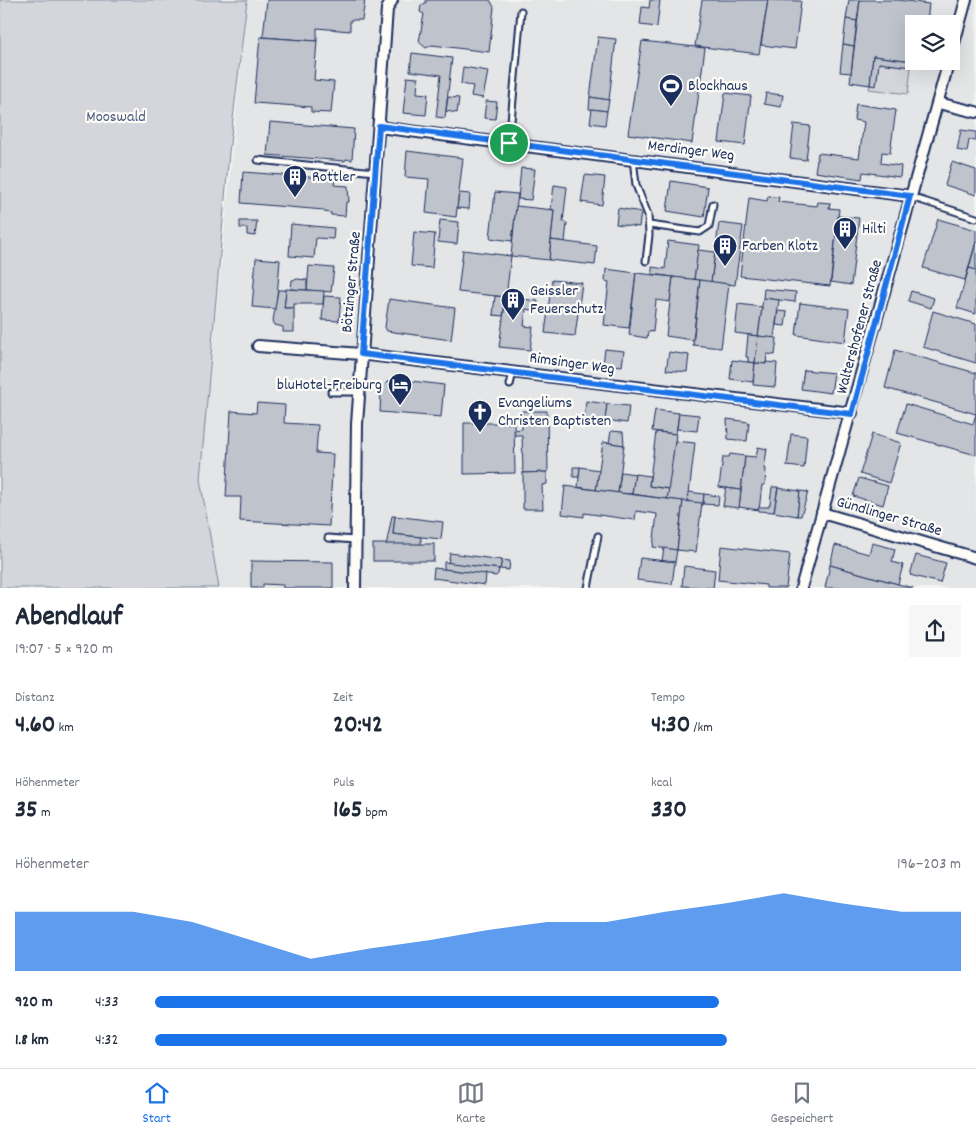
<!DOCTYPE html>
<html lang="de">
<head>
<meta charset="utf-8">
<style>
  :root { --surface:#fff; --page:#f6f6f7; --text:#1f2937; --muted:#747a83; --line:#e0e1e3; --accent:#1a73e8 }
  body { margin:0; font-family:Dekko,sans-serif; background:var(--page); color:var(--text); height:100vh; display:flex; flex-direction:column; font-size:19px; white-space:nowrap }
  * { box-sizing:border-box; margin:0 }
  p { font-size:16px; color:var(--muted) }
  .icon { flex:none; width:28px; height:28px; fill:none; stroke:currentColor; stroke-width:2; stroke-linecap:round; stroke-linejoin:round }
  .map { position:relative; height:588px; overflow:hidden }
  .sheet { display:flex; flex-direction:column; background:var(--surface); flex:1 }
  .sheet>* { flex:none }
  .controls { position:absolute; left:905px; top:15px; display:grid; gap:10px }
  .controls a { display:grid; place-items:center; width:55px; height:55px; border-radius:0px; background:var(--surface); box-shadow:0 5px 20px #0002; font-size:25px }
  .pin { position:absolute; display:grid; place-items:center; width:42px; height:42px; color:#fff; margin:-21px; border:2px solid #fff; border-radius:50%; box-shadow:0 1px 5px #0007 }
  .round { display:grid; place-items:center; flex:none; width:52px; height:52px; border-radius:0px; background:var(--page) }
  .overview { display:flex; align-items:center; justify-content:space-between; height:85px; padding:0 15px }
  h1 { font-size:28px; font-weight:800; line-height:38px }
  .figures { display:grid; grid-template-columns:repeat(3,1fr); gap:8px; height:85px; padding:5px 15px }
  .figures div { display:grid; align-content:center }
  .figures b { font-size:25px; font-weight:800 }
  .figures small { font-size:14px; font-weight:400 }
  .figures p { font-size:14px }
  .chart { height:140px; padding:10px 15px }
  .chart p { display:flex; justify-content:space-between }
  .chart svg { width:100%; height:90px; margin-top:5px; fill:var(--accent); opacity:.7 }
  ul { padding:0 15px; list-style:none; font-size:16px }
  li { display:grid; grid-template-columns:80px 60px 1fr; align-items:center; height:38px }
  li i { height:12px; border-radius:6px; background:var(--accent) }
  .tab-bar { display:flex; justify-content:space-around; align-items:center; height:70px; border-top:1px solid var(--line); background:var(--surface); font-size:14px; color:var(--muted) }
  .tab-bar a { display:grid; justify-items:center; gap:2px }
  .tab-bar .active { color:var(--accent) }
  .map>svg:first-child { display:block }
  .built { fill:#e4e5e6; fill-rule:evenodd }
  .green { fill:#d4d6db; stroke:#78829c }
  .building { fill:#bfc3cc; stroke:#1b2f5e }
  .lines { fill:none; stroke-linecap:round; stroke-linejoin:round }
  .lane-casing { stroke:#1b2f5e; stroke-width:9 }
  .street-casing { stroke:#1b2f5e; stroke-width:14 }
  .lane { stroke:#fdfcf7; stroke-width:5 }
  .street { stroke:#fdfcf7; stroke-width:10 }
  .route-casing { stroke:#fff; stroke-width:10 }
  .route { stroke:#1a73e8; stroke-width:6 }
  .labels { text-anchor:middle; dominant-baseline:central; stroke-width:4.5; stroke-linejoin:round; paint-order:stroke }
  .poi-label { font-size:16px; fill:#1b2f5e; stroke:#fdfcf7; text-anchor:start }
  .park-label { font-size:16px; fill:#49597d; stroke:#fdfcf7 }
  .street-label { font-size:16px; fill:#1b2f5e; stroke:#fdfcf7 }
</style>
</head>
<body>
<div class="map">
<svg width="976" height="588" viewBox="0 0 976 588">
  <rect width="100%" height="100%" fill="#f4f4f1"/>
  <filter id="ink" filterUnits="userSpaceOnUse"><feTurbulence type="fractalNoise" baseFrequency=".02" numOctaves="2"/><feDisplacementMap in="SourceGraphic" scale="10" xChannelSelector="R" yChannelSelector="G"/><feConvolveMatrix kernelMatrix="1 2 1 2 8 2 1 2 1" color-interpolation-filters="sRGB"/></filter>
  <g filter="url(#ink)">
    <!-- built -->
    <path class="built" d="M247,0H976V588H218L200,479ZM914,24H951V61H914Z"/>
    <!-- green -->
    <g class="green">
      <path d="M0,0H247L229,153L200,479L219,588H0Z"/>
      <path d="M879,63L911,67L908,94L869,89L870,85H876Z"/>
    </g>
    <!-- building -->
    <g class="building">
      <path d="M267,0H365L362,20H350V31L317,28V41L263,37Z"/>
      <path d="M426,0H490L494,7L489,52L432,45L426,48L419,42L424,14L420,12L421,5L426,3Z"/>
      <path d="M650,0H660L657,27L640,25L642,7L649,8Z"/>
      <path d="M702,0H768L759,54L695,46Z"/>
      <path d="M768,0L801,1L795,49L761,45Z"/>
      <path d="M849,0H860L857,21L846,19Z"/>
      <path d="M860,0H898L929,4L927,23L914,24L912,61L873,56L870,85L850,82Z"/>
      <path d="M846,19L857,21L854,46L843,44Z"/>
      <path d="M260,37L317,41L314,80L334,82L331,113L311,112V107L254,103Z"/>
      <path d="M598,37L616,39L609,100L590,97Z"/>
      <path d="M642,41L705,48L692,143L628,134Z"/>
      <path d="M843,44L854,46L851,73L840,72Z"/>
      <path d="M412,53L452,58L445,118L436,117L441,75L410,71Z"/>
      <path d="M873,56L912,61L911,67L879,63L876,86L870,85Z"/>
      <path d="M463,67L488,71L483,98L471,96L473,86L461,84Z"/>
      <path d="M407,77L418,78L417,93L428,94L426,115L403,113Z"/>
      <path d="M725,93L751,96L745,145L719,142Z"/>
      <path d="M766,93L783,95L781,107L764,104Z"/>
      <path d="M448,97L459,98L457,113L446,111Z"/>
      <path d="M590,97L609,100L607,111L589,109Z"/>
      <path d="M486,101L497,102L495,119L484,118Z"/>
      <path d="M856,104L896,110L890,153L882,152L881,163L901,166L900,177L863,172L862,179L815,172L818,153L859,158L864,122L854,120Z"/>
      <path d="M592,109L607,111L605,125L590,123Z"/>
      <path d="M270,122L354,129L352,160L346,159L345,161L267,155Z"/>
      <path d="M794,124L810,126L806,160L790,158Z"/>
      <path d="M961,130L976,132V141L969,140L967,152L957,150Z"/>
      <path d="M407,151L463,158L456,217L426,213L429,179L405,177Z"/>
      <path d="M952,162L976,170V195L945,185Z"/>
      <path d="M521,168L535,169L531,200L518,199Z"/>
      <path d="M243,172L335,179L334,185L348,186L349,202H346L345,216L331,215V213L324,212V210L241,203Z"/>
      <path d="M585,175L605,177L602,205L581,202Z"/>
      <path d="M671,181L708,187L704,217L667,211Z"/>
      <path d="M554,185L567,187L563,222L567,223L565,242L551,240L554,210L551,209Z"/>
      <path d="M495,192L518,194L512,241L490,238Z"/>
      <path d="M459,193L470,194L469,209L457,208Z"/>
      <path d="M768,196L779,197L778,202L817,206L818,202L830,203L829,208L839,209L830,286L740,276L749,198L767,201Z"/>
      <path d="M516,206L554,210L549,260L511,256Z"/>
      <path d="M618,208L641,212L639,227L616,224Z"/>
      <path d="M838,216L859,218L851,285L831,282Z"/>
      <path d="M938,219L976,230V242L965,280L923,268Z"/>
      <path d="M440,220L459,222L457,244L438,242Z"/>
      <path d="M240,221H257L255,236L247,235V228H240Z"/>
      <path d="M719,223L743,226L735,285L711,282Z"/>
      <path d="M291,224L334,228L333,239L316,238L314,258L289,256Z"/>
      <path d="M414,232L435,234L432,268L411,266Z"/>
      <path d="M551,240L597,246L595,265L549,260Z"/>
      <path d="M668,241L699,245L694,280L652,274V267L665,269Z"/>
      <path d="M976,242V270L969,268Z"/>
      <path d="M463,250L511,256L506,297L458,292Z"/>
      <path d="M698,250L715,252L711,282L694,280Z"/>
      <path d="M256,258L280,260L276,309L252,307Z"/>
      <path d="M309,266L334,268L331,292L307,290Z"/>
      <path d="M969,268L976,270V314L957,308Z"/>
      <path d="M606,269L636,273L629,328L604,325L609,282L605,281Z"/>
      <path d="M636,273L673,277L670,302L656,300L653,332L648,331L647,338L629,335Z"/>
      <path d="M673,277L700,280L693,340L666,336Z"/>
      <path d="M298,279L307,280V290L291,289L292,280Z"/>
      <path d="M552,280L582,283L575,336L545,333Z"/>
      <path d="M700,280L729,284L721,348L693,345Z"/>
      <path d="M286,289L324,291L323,304H294V308H284Z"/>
      <path d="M764,289L796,292L795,302L763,298Z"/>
      <path d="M278,290H286L284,308H294V332H283V327L275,325L273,321Z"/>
      <path d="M911,291L934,298L931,308L908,301Z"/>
      <path d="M324,296L341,297L339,321L322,320Z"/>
      <path d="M495,296L506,297L503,316L493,315Z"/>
      <path d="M506,297L538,301L537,311L526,309L524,326L533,327L530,350L499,347Z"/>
      <path d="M763,298L779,300L774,338L758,336Z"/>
      <path d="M389,299L455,308L451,340L387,331L385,327Z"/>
      <path d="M800,303L849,309L845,342L796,335Z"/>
      <path d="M738,304L762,307L758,336L735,333Z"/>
      <path d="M778,311L787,312L785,326L776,325Z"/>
      <path d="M933,311L976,324V363L923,347Z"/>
      <path d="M748,335L758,336L755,363L748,362V357H746Z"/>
      <path d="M758,336L777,338L775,355L767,354L766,364L755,363Z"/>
      <path d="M605,349L624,351L622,366L603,364Z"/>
      <path d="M895,350L976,373V414L885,388Z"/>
      <path d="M669,352L689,355L687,372L666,370Z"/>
      <path d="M732,360L755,363L753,382L730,379Z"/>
      <path d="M766,362L777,363L775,387L753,385L755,363L766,364Z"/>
      <path d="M804,370L834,373L831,393L801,389Z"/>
      <path d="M395,379L444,385L441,417L380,412L381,390L387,382Z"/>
      <path d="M586,401L607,404L605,424L584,421Z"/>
      <path d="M257,403L285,405L284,423L318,425L316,453L333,454L329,526L240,521L241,497H226L231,411L256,413Z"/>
      <path d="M607,404L629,406L627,423L605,420Z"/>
      <path d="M906,404L973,424L976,414V455L897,433Z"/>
      <path d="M655,410L679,413L676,434L652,431Z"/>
      <path d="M522,411H547L548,472L523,473L522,435H514V430L522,429Z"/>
      <path d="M679,413L699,415L697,431L677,429Z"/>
      <path d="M727,419L749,422L747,441L728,439Z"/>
      <path d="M464,423H514L515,473L464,474Z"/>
      <path d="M611,431L623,432L624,445L609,443Z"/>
      <path d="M656,432L676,434L669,489L649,486Z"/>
      <path d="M791,434L807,436L804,468L787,466Z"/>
      <path d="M872,434L901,443L889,483L860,474Z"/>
      <path d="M675,441L695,443L688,502L667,499Z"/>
      <path d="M603,442L624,445L618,493L596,490Z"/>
      <path d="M758,447L767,449L764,469H766L765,485H762L759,510L739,507L745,456L756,457Z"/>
      <path d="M730,454L745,456L741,490L719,487L723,457H729Z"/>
      <path d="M573,467H580L579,477H573Z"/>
      <path d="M580,467L599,470L596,490L578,487Z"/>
      <path d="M547,472V484L542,485L543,509H523V473Z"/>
      <path d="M621,472L635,474L632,494L618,493Z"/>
      <path d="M635,474L650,476L649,486L669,489L667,499L632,494Z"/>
      <path d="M859,478L888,486L883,505L853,496Z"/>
      <path d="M565,486L683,501L677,550L653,547L657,514L636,511L635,520L584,513V517L562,514Z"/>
      <path d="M772,487H778L774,512L758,511L759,507H768L770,504Z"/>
      <path d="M726,488L741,490L739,508L723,506Z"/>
      <path d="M778,488L800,491L797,516L774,512Z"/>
      <path d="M800,491L808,492L801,516H797Z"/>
      <path d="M689,492L704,494L703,504L688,502Z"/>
      <path d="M704,494L719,496L718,505L703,504Z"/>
      <path d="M683,501L702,503L696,552L677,550Z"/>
      <path d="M392,516H395L393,534L421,537V546H386Z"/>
      <path d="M395,516L443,522L441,539L393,534Z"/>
      <path d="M872,543L895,549L892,562L903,565L898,584L830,565L835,545L869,554Z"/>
      <rect x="373" y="544" width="61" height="17"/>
      <path d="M721,546L790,554L786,588H766V585L718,580Z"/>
      <path d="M664,548L677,550L675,562L662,561Z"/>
      <path d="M450,553L502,560L500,569L448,563Z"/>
      <path d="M916,555L946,563L940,583L910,575Z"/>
      <path d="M640,558L675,562L672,584L637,580Z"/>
      <path d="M502,560L510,561L509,570L500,569Z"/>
      <path d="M251,561L333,562V588H283V585L263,584V588H251Z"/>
      <path d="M444,562L499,569L498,574L496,576L444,569Z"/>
      <path d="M830,565L898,584L913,588H825Z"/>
      <path d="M684,566L715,570L713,588L682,586Z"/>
      <path d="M434,568L486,574L485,585L433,578Z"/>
    </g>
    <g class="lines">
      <defs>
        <g id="lane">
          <path d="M509,143L521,11"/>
          <path d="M633,159L636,185L648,215L649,235L646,261"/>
          <path d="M258,160L375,172"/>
          <path d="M911,197L976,218"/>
          <path d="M649,225L700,232L709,226L713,204"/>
          <path d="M510,385L513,372"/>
          <path d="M331,392H359"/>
          <path d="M328,538L355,540"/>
          <path d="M588,588L598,536"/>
        </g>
        <g id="street">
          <path d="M951,54L966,0"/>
          <path d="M938,103L976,112"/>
          <path d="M379,127L910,196"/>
          <path d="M258,346L361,354L852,413"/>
          <path d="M822,513L976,558"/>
          <path d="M355,588L357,424L387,9L392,0"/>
          <path d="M801,588L949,61"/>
        </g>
      </defs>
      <!-- lane casing -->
      <use href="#lane" class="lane-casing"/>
      <!-- street casing -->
      <use href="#street" class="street-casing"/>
      <!-- lane -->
      <use href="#lane" class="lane"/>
      <!-- street -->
      <use href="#street" class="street"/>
    </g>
  </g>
  <g class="lines" filter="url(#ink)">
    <defs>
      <path id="route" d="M379,126L910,196L852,414L361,354Z"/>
    </defs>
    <!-- route casing -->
    <use href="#route" class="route-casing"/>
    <!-- route -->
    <use href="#route" class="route"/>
  </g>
  <!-- icons -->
  <defs>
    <symbol id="stadium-pin" viewBox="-11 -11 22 30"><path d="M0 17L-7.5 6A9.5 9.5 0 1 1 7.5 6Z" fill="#1b2f5e" stroke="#fdfcf7"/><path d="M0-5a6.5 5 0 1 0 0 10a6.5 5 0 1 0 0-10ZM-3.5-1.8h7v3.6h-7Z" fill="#fff"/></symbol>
    <symbol id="building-pin" viewBox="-11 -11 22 30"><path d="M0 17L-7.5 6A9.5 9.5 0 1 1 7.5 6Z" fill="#1b2f5e" stroke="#fdfcf7"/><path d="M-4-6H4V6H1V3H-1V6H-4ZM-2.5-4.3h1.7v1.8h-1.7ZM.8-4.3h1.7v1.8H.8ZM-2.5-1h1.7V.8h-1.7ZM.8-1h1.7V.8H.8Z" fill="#fff"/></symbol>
    <symbol id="hotel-pin" viewBox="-11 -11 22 30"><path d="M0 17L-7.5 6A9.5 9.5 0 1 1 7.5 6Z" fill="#1b2f5e" stroke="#fdfcf7"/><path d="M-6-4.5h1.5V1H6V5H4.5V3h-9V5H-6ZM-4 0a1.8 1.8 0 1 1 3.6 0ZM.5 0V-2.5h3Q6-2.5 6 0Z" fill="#fff"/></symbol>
    <symbol id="church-pin" viewBox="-11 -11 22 30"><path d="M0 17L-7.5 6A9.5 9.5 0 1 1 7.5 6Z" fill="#1b2f5e" stroke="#fdfcf7"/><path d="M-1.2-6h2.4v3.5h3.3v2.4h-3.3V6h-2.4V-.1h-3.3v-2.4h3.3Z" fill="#fff"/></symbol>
  </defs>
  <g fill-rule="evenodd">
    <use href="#stadium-pin" x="657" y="72" width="28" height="38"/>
    <use href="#building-pin" x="281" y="163" width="28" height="38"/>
    <use href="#building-pin" x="831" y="215" width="28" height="38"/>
    <use href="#building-pin" x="711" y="232" width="28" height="38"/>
    <use href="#building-pin" x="499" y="286" width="28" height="38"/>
    <use href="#hotel-pin" x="386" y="371" width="28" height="38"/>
    <use href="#church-pin" x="466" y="398" width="28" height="38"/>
  </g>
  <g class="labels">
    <!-- poi labels -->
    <g class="poi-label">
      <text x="688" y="86">Blockhaus</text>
      <text x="312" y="177">Rottler</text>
      <text x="862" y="229">Hilti</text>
      <text x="742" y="246">Farben Klotz</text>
      <text x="530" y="291">Geissler<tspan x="530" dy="18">Feuerschutz</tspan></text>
      <text x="382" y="385" text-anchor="end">bluHotel-Freiburg</text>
      <text x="498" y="403">Evangeliums<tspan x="498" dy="18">Christen Baptisten</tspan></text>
    </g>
    <!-- park labels -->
    <g class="park-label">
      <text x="116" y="117">Mooswald</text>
    </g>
    <!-- street labels -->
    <g class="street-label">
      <text transform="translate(691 151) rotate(7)">Merdinger Weg</text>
      <text transform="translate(352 282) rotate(-85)">Bötzinger Straße</text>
      <text transform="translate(860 327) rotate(-75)">Waltershofener Straße</text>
      <text transform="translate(572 364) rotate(8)">Rimsinger Weg</text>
      <text transform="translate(889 517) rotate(16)">Gündlinger Straße</text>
    </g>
  </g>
</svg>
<div class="controls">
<a><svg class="icon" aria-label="layers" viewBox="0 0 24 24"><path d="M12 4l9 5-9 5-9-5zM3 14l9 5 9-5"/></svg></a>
</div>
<div class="pin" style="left:509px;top:143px;background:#1e9e55"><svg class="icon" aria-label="arrive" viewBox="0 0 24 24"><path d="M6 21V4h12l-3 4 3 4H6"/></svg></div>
</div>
<section class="sheet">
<div class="overview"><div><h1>Abendlauf</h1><p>19:07 · 5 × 920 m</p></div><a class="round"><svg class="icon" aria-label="share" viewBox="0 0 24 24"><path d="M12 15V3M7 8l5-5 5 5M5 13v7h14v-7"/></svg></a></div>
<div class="figures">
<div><p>Distanz</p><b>4.60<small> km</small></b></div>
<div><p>Zeit</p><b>20:42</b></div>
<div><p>Tempo</p><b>4:30<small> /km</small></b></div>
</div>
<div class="figures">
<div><p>Höhenmeter</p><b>35<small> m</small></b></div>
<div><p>Puls</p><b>165<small> bpm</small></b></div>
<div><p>kcal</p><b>330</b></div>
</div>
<div class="chart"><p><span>Höhenmeter</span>196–203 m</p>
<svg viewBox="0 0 160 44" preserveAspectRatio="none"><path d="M0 44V15L10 15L20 15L30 20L40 29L50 38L60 33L70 29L80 24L90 20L100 20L110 15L120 11L130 6L140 11L150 15L160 15V44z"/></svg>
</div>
<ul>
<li><b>920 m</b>4:33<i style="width:70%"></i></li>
<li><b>1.8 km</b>4:32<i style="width:71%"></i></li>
</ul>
</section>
<nav class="tab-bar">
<a class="active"><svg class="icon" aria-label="home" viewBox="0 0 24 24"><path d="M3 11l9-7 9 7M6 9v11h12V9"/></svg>Start</a>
<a><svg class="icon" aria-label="map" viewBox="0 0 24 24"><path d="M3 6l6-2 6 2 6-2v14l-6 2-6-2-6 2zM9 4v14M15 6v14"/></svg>Karte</a>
<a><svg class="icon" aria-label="saved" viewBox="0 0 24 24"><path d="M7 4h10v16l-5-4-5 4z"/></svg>Gespeichert</a>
</nav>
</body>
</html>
